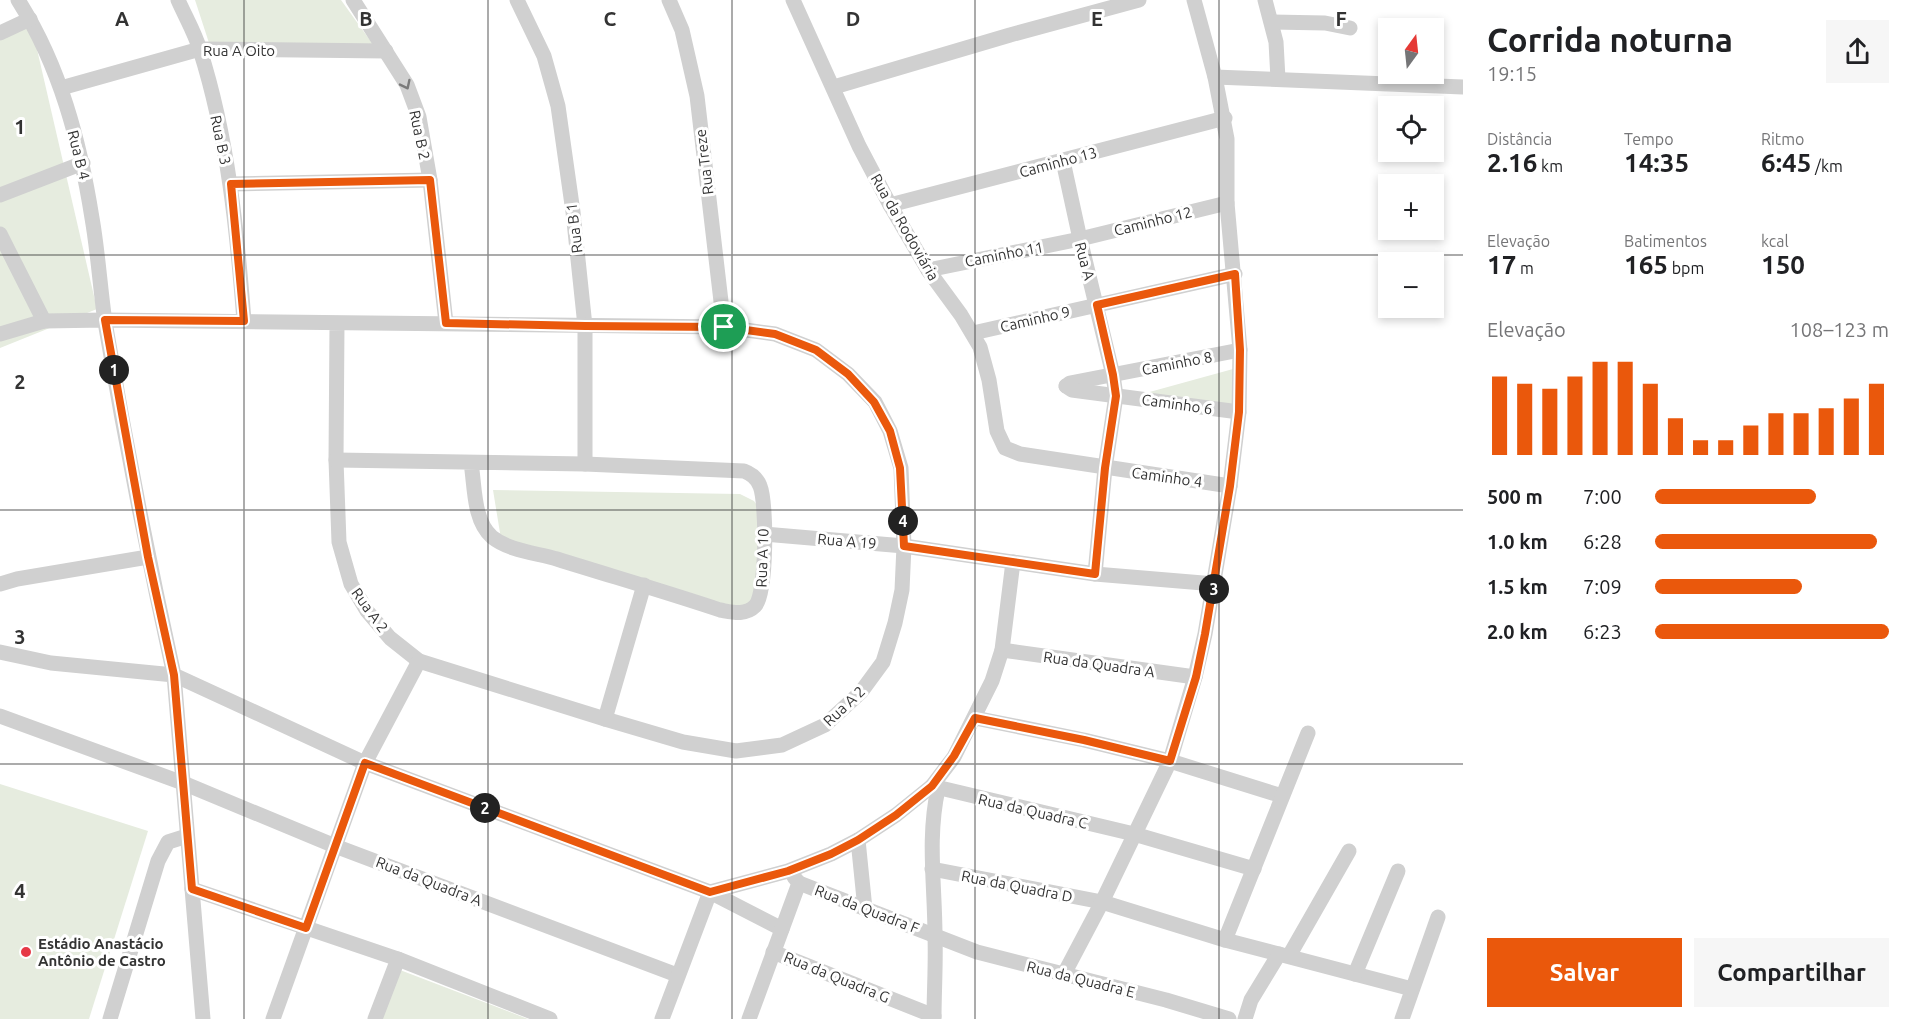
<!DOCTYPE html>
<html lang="pt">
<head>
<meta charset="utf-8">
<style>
  :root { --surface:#fff; --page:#f6f6f6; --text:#202124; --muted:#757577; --accent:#ea580c }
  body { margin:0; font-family:Ubuntu,sans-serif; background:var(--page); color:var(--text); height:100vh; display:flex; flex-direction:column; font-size:22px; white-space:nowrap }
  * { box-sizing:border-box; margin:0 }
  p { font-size:20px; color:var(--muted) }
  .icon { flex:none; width:33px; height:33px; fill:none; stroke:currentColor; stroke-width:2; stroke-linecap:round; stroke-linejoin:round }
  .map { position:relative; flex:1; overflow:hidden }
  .details { display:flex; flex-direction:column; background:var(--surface); width:450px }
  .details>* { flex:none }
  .needle { width:39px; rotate:15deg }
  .buttons { position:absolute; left:1378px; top:18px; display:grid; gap:12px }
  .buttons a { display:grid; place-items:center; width:66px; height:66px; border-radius:0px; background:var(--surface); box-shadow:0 3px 9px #0003; font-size:30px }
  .pin { position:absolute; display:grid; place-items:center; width:51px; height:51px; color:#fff; margin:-26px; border:3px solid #fff; border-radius:50%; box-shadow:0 2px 6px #0007 }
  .km { position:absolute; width:30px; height:30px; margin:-15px; border-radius:50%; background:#222; color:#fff; font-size:16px; line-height:30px; text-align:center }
  .round { display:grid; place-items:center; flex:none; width:63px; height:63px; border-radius:0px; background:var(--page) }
  .summary { display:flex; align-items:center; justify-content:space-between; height:102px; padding:0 24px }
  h1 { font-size:33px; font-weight:700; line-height:45px }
  .metrics { display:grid; grid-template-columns:repeat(3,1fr); gap:9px; height:102px; padding:6px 24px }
  .metrics div { display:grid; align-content:center }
  .metrics b { font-size:26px; font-weight:700 }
  .metrics small { font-size:16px; font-weight:400 }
  .metrics p { font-size:16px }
  .chart { height:168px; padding:12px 24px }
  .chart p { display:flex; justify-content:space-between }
  .chart svg { width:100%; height:108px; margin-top:6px; stroke:var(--accent); stroke-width:6 }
  .cta { display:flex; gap:12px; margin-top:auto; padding:12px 24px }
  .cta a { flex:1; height:69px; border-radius:0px; background:var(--accent); color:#fff; font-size:24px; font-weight:700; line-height:69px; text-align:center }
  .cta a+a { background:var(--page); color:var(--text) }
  ul { padding:0 24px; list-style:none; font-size:20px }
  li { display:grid; grid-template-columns:96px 72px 1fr; align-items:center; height:45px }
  li i { height:15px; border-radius:8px; background:var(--accent) }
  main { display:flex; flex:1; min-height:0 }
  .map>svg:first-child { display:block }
  .green { fill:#e6ecdf }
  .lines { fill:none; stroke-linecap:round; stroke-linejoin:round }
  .minor { stroke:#d0d0d0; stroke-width:15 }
  .oneway { stroke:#7a7a7a }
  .route-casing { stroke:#fff; stroke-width:12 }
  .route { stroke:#ea580c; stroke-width:8 }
  .grid { fill:none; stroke:#333; stroke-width:1.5; stroke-opacity:0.55 }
  .poi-dot { fill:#e63946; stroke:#fff; stroke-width:2 }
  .labels { text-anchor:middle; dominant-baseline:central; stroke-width:6; stroke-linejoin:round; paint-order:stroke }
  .street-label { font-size:15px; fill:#333; stroke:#fff }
  .poi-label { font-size:15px; font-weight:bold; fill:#333; stroke:#fff; text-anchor:start }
  .grid-label { font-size:20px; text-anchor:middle; font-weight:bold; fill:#333; stroke:#fff; stroke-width:6; stroke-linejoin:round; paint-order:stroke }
</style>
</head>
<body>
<main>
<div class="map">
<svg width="1463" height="1019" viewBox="0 0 1463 1019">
  <rect width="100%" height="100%" fill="#fff"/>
  <!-- green -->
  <g class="green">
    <path d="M195,0H341L377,50L210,46Z"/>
    <path d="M30,19L97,309L0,348V33Z"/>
    <path d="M1233,369L1234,407L1135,396Z"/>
    <path d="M493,490L740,494L754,501L759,508L758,598L739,613L501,539Z"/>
    <path d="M0,784L148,831L89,1019H0Z"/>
    <path d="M400,970L528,1019H382Z"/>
  </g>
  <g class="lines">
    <!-- minor -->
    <g class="minor">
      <path d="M18,0C60,66 80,142 92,218C98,252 100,287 105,322C125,440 148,558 174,675L365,763L710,892L782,929"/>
      <path d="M178,0C185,16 195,33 200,50C228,138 237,230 244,321"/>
      <path d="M353,0L407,85L419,117L430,180L446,323"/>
      <path d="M517,0L544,56L558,106L573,212L585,326V464"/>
      <path d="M669,0L682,30L697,96L724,327"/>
      <path d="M793,0L859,146L890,205L928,270L961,315L980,347L989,380L997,431L1005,448L1020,454L1230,486"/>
      <path d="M1265,0L1276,42L1278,79"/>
      <path d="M1272,22L1325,23L1350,28"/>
      <path d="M0,33L30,19"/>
      <path d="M1215,77L1463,87"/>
      <path d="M834,87L1010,35L1139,0"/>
      <path d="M61,88L200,49L386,51"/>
      <path d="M1063,161L1080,239L1113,375L1116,396L1105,468L1095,574"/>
      <path d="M231,184L430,180"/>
      <path d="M0,195L83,163"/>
      <path d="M890,205L1225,118"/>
      <path d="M0,234L44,321"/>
      <path d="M928,270L1080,239L1227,203"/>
      <path d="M973,333L1235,274"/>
      <path d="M0,334L44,321L105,320L724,327L775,334L816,350L848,374L875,402L890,431L901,468L904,546L902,590L895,623L883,662L861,692L825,725L782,745L736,751L683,742L605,719L419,661L390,638L367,611L351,584L339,542L336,460L337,324"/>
      <path d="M1066,386L1070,383L1240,350"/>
      <path d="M1066,386L1072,390L1239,412"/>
      <path d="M336,460L585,464L744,471C752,474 757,478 760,486C767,503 767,594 755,606C745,616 732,612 720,610C666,592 611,576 557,559C537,553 509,551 492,537C473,520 475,487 471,463"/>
      <path d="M764,534L904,546L1095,574L1215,584"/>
      <path d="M0,584L17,579L148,557"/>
      <path d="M1002,650L1195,677"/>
      <path d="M0,652L51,663L174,675L203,1019"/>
      <path d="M0,716L183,783L335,846L677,975"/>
      <path d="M975,718L1084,740L1170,761L1282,796"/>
      <path d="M605,719L644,585"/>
      <path d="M932,786L1134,834L1254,869"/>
      <path d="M858,840L865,909"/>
      <path d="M932,869L1102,902L1225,940L1412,989"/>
      <path d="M799,883L977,952L1166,1000L1229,1019"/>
      <path d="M192,889L398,959L550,1019"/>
      <path d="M1225,940L1308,733"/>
      <path d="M773,952L934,1016"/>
      <path d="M1289,956L1349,851"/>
      <path d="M1064,974L1102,902L1170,761L1195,677L1205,634L1230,486L1239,412L1240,350L1227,203V139L1215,77L1194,0"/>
      <path d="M1355,974L1398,871"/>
      <path d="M110,1019L158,861L168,842L187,836"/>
      <path d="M273,1019L365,763L419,661"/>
      <path d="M375,1019L398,959"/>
      <path d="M662,1019L710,892L788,871L831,854L858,840L896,815L932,786L954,757L992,681L1002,650L1013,562"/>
      <path d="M749,1019L799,883L794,877"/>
      <path d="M934,1019C934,991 936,964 935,936C935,887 927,838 938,789"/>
      <path d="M1245,1019L1251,1000L1279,954"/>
      <path d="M1402,1019L1438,917"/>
    </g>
  </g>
  <!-- one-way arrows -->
  <defs><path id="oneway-chevron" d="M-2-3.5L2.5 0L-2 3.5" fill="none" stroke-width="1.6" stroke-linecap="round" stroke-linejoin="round" transform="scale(1.5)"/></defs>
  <use class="oneway" href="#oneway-chevron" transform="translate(406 85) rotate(64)"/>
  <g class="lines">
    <defs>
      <path id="route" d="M430,180L446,323L585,326L724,327L775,334L816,350L848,374L874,402L890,431L900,468L904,546L1095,574L1105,468L1116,396L1113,375L1097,305L1235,274L1240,350L1239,412L1230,486L1205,634L1196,677L1170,761L1084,740L975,718L954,756L932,786L896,815L858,840L831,854L788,871L710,892L365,763L306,928L192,889L174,675L148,557L105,320L244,321L231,184Z"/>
    </defs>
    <!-- route casing -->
    <use href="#route" class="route-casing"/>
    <!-- route -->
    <use href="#route" class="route"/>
  </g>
  <!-- grid -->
  <path class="grid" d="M244,0V1019M488,0V1019M732,0V1019M975,0V1019M1219,0V1019M0,255H1463M0,510H1463M0,764H1463"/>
  <!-- markers -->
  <circle class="poi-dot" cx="26" cy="952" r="6"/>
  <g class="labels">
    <!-- street labels -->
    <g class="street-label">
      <text x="239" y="50">Rua A Oito</text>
      <text transform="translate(420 135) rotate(78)">Rua B 2</text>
      <text transform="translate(221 140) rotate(78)">Rua B 3</text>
      <text transform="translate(79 155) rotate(76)">Rua B 4</text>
      <text transform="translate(704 162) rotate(-97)">Rua Treze</text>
      <text transform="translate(1058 162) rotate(-15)">Caminho 13</text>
      <text transform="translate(1153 221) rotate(-14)">Caminho 12</text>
      <text transform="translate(905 227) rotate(60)">Rua da Rodoviária</text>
      <text transform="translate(574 228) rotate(-97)">Rua B 1</text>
      <text transform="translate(1004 254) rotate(-11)">Caminho 11</text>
      <text transform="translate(1085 261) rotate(75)">Rua A</text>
      <text transform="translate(1035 319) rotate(-13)">Caminho 9</text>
      <text transform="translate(1177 363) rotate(-11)">Caminho 8</text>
      <text transform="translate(1177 404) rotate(8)">Caminho 6</text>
      <text transform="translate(1167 477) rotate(8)">Caminho 4</text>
      <text transform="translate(847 541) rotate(5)">Rua A 19</text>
      <text transform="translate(762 558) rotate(-88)">Rua A 10</text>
      <text transform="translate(370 610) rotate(54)">Rua A 2</text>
      <text transform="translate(1099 664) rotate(8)">Rua da Quadra A</text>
      <text transform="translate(844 706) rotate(-43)">Rua A 2</text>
      <text transform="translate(1033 811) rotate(13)">Rua da Quadra C</text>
      <text transform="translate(429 881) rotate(21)">Rua da Quadra A</text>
      <text transform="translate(1017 886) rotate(11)">Rua da Quadra D</text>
      <text transform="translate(867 909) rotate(21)">Rua da Quadra F</text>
      <text transform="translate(837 977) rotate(22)">Rua da Quadra G</text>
      <text transform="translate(1081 979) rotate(14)">Rua da Quadra E</text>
    </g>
    <!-- poi labels -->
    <g class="poi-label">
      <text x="38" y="943">Estádio Anastácio<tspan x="38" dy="17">Antônio de Castro</tspan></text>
    </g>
  </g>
  <g class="grid-label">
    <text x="122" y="26">A</text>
    <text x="366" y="26">B</text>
    <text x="610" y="26">C</text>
    <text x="853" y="26">D</text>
    <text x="1097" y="26">E</text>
    <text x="1341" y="26">F</text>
    <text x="20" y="134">1</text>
    <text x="20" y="389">2</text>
    <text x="20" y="644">3</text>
    <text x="20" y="898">4</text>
  </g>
</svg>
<div class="buttons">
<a><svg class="needle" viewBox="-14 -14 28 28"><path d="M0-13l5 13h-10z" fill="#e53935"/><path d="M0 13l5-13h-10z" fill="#757577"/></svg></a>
<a><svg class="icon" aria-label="locate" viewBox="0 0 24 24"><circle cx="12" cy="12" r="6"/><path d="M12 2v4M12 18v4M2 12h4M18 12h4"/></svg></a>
<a>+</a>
<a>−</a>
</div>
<div class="pin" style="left:724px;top:327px;background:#1e9e55"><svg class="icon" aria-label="arrive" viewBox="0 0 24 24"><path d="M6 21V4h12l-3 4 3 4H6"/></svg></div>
<b class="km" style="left:114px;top:370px">1</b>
<b class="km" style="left:485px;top:808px">2</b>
<b class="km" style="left:1214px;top:589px">3</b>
<b class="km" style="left:903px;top:521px">4</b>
</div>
<section class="details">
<div class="summary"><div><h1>Corrida noturna</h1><p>19:15</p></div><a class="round"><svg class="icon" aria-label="share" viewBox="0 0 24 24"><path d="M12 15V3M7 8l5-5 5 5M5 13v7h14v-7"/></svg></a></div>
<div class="metrics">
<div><p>Distância</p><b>2.16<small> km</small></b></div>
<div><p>Tempo</p><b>14:35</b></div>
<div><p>Ritmo</p><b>6:45<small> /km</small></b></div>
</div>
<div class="metrics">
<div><p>Elevação</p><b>17<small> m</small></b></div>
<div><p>Batimentos</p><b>165<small> bpm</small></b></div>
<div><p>kcal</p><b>150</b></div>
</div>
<div class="chart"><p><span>Elevação</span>108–123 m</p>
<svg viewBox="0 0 160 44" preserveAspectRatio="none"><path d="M5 44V12M15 44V15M25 44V17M35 44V12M45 44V6M55 44V6M65 44V15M75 44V29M85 44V38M95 44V38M105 44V32M115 44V27M125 44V27M135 44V25M145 44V21M155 44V15"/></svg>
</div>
<ul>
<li><b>500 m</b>7:00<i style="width:69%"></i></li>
<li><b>1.0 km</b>6:28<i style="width:95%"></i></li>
<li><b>1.5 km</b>7:09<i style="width:63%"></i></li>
<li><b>2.0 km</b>6:23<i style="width:100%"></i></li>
</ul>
<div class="cta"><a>Salvar</a><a>Compartilhar</a></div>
</section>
</main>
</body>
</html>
